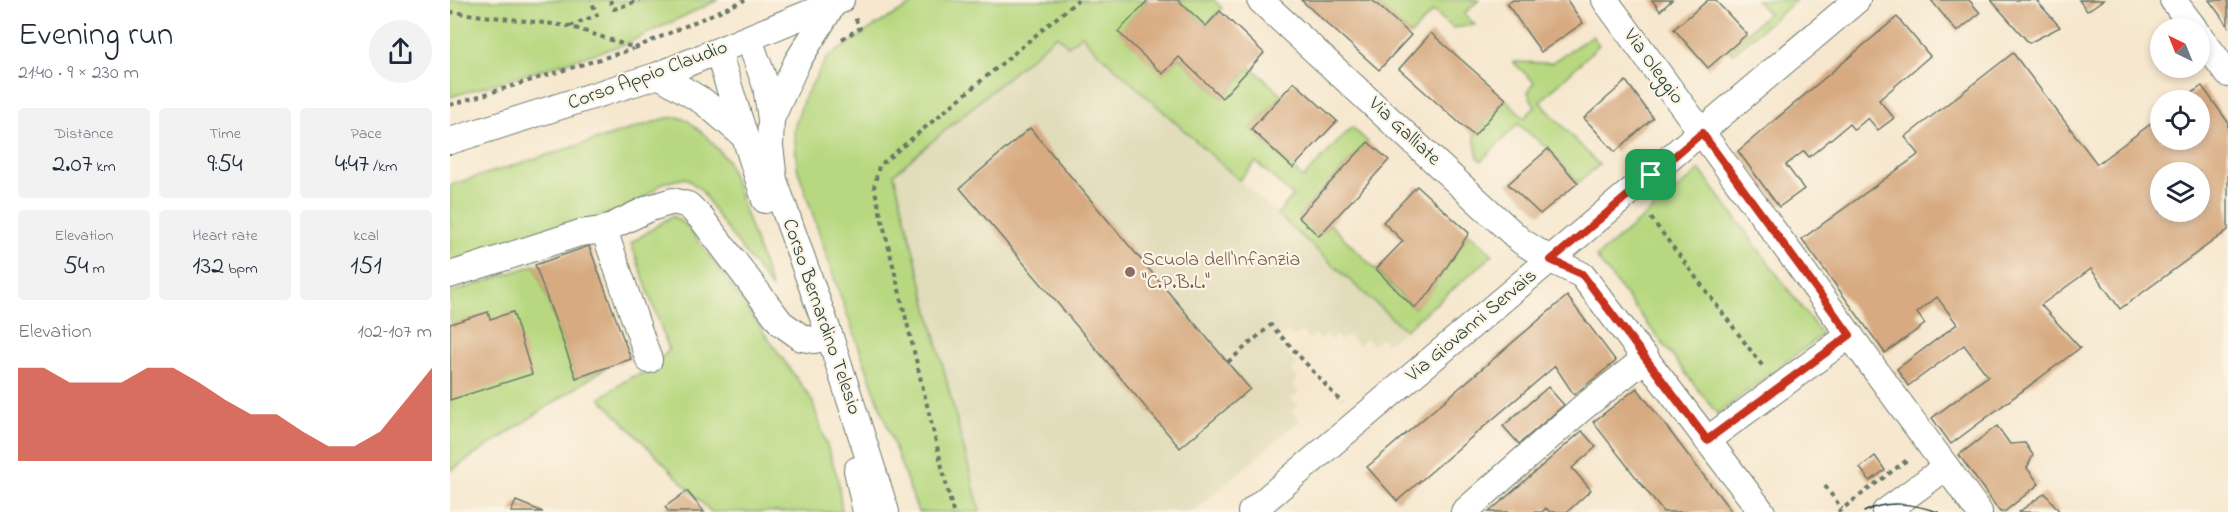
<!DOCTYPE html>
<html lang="en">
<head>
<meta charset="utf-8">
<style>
  :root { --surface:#fff; --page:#f2f2f3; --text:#1f2937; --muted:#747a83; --accent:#c8321e }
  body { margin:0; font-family:"Indie Flower",sans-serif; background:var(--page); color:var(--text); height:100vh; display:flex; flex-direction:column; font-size:22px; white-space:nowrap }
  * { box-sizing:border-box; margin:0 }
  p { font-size:20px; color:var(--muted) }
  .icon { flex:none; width:33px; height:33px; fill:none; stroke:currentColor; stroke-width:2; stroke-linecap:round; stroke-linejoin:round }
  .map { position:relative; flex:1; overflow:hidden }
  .panel { display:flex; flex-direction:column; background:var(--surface); width:450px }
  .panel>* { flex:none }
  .needle { width:39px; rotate:317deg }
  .controls { position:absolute; left:1700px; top:18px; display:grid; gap:12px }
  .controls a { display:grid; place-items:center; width:60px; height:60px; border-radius:50%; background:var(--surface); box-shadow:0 3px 9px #0003; font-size:30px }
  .pin { position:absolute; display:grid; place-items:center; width:51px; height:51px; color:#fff; margin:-26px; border-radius:12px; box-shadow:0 3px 9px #0006 }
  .round { display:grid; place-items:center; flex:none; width:63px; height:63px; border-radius:32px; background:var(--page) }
  .summary { display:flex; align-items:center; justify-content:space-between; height:102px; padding:0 18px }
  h1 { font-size:33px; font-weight:600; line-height:45px }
  .figures { display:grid; grid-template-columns:repeat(3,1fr); gap:9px; height:102px; padding:6px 18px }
  .figures div { display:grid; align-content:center; border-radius:6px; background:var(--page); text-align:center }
  .figures b { font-size:26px; font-weight:600 }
  .figures small { font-size:16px; font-weight:400 }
  .figures p { font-size:16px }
  .chart { height:168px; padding:12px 18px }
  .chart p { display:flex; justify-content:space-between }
  .chart svg { width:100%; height:108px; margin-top:6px; fill:var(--accent); opacity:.7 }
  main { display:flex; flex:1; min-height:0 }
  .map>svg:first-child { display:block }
  .built { fill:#e1dcba }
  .green { fill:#b7d880; stroke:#6b8a5a; stroke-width:1.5 }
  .building { fill:#d7aa81; fill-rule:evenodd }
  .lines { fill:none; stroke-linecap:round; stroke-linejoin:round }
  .minor-casing { stroke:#6a786a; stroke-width:28 }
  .path { stroke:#6a786a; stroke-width:4; stroke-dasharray:4.5 4.5; stroke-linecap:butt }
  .minor { stroke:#fff; stroke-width:26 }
  .tram { stroke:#1f3d34; stroke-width:1.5 }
  .route-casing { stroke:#fff; stroke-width:12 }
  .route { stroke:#c8321e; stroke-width:8 }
  .education-dot { fill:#8d6e63; stroke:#fcf5e5; stroke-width:2 }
  .labels { text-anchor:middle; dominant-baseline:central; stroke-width:4.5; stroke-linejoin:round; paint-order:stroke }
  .street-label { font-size:20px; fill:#1f3d34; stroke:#fcf5e5 }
  .education-label { font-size:20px; fill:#785e54; stroke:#fcf5e5; text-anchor:start }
</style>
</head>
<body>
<main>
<section class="panel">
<div class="summary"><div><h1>Evening run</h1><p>21:40 · 9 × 230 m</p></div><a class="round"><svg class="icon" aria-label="share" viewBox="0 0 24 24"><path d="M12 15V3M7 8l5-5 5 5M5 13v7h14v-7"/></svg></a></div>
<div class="figures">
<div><p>Distance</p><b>2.07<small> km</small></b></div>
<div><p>Time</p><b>9:54</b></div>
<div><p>Pace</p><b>4:47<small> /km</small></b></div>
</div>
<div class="figures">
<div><p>Elevation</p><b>54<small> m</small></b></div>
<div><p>Heart rate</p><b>132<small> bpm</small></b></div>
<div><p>kcal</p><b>151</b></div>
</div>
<div class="chart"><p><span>Elevation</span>102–107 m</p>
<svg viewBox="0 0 160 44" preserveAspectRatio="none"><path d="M0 44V6L10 6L20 12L30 12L40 12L50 6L60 6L70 12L80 19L90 25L100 25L110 32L120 38L130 38L140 32L150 19L160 6V44z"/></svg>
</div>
</section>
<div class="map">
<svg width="1778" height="512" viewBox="0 0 1778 512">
  <rect width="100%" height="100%" fill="#fcf5e5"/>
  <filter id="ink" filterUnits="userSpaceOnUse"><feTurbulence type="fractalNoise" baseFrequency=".0167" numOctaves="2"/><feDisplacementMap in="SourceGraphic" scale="12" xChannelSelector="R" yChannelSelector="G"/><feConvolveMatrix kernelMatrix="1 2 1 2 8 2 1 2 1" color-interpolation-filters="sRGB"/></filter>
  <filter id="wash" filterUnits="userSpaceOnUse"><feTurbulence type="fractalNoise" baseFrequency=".008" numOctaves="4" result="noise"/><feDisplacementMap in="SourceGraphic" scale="24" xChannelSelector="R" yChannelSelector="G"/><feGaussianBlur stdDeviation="1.35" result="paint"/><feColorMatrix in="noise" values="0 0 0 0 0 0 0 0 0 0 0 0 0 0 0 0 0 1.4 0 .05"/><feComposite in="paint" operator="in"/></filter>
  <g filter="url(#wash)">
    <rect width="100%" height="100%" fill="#f6e7ce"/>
    <!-- built -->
    <path class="built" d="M632,34L641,45L955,330L938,344L931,338L923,345L916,338L908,346L898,335L890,341L886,336L881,340L876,335L871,340L865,334L859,339L852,331L844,337L838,332L826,341L846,365L841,370L848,379L842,384L849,392L842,399L848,405L842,411L850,420L743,512H530L444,174L607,35Z"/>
    <!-- green -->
    <g class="green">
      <path d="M0,0H268L173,45L0,97Z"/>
      <path d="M470,0H698L669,32L713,73L729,57L772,98L801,67L832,95L801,129L853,178L902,127L918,142L848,217L869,236L880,224L964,308L979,293L1019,233L1043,255L955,330L827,214L843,196L806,162L789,180L640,45L632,35L618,46L607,35L444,174L530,512H468L383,275L347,167L344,128L354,98L377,58L423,27Z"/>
      <path d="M728,0H764L772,8L756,26Z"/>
      <path d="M922,0H1029L1014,14L1025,25L1003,28L983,11L961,35Z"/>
      <path d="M1306,0H1346L1282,54L1279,50L1318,13Z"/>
      <path d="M1142,36L1149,45L1090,102L1149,165L1128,183L1098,149L1068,124L1031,161L1028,158L1024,136L1056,99L1074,118L1085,107L1078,92L1084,82L1063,62L1101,63Z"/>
      <path d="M228,117L238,121L256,136L277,160L322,289L268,217L252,191L236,178L213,183L191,200L165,212L129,222L0,264V185L217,118Z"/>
      <path d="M1250,170L1372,335L1267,414L1146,257Z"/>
      <path d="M222,216L236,225L258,254L362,400L388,479L392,512H261L150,398L181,377L197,372L219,350L181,243Z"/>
      <path d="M85,265L126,378L157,367L0,471V293Z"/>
    </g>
    <g id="blocks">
      <!-- building -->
      <g class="building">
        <path d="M698,0H728L756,26L770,11L814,53L772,98L729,57L713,74L668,32Z"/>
        <path d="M851,0H922L961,35L929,70Z"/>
        <path d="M1063,0H1117L1133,23L1091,52L1057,4Z"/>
        <path d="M1202,0H1222L1210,11Z"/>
        <path d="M1258,0H1265L1297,34L1258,68L1224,29Z"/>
        <path d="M1481,0H1519L1530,13L1507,32Z"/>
        <path d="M1541,0H1586L1610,27L1579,43Z"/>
        <path d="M1629,0H1653L1637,11Z"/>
        <path d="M1759,0H1778V26L1775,22Z"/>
        <path d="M1447,17L1480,56L1429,100L1444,118L1428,130L1418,118L1404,130L1399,124L1359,157L1354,151L1336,165L1354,189L1329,207L1288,151Z"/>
        <path d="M981,33L1056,99L1024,136L949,69Z"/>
        <path d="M1563,53L1647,164L1710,117V140H1749V100H1732L1752,86L1778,122V230L1670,309L1641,269L1591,305L1630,348L1501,444L1482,418L1538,376L1514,345L1458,386L1447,369L1507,324L1487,297L1467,313L1475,324L1435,353L1352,239L1469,154L1455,137ZM1710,172H1749V212H1710Z"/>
        <path d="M1176,81L1203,118L1165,152L1134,118Z"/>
        <path d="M844,82L887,121L843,168L801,129Z"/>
        <path d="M580,128L800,389L730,448L510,188Z"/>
        <path d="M918,142L939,160L869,236L848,217Z"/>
        <path d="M1098,149L1128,183L1090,214L1058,184Z"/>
        <path d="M967,186L1019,233L979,294L964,308L926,269L953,241L933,222Z"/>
        <path d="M139,246L181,359L126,378L85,265Z"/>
        <path d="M1117,296L1166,361L1124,395L1105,366L947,501L917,467Z"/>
        <path d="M38,312L40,319L63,312L82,374L0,400V324Z"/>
        <path d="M1098,387L1114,405L1069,444L1053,426Z"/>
        <path d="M1187,388L1254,476L1282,512H1213L1143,422Z"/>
        <path d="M1547,426L1560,444L1575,443L1583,455L1577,468L1589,484L1554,512H1550L1509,455Z"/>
        <path d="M1132,431L1146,447L1122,468L1141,490L1117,512H1100L1096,508L1092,512H1039Z"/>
        <path d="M1425,456L1435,470L1420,481L1410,468Z"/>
        <path d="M237,491L254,512H219L215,507Z"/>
        <path d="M1595,493L1610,512H1569Z"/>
        <path d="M66,501L93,512H61Z"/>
      </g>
    </g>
  </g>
  <g filter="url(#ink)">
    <use href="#blocks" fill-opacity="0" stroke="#6a786a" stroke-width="1.5"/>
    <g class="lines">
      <defs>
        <g id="minor">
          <path d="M810,0L1071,241L1101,260L1132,275L1312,512"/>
          <path d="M1155,0L1529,512"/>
          <path d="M1723,0L1744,28"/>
          <path d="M1749,35L1778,74"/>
          <path d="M299,39L316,86L321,119L320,146L324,180L380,337L436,512"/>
          <path d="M268,52L315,200"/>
          <path d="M209,75L254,102L293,135"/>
          <path d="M321,119L347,62L383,4"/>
          <path d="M0,141L209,75L391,0"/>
          <path d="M154,230L199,360"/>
          <path d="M0,275L130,233L154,230L200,208L223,201L238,205L252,219L331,323L352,338L364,340L380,337"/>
          <path d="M1257,440L1400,335"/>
          <path d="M407,470L416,512"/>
          <path d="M801,512L1407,0"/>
          <path d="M1014,512L1131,409L1196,358"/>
          <path d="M1435,512L1496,467"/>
        </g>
      </defs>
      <!-- minor casing -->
      <use href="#minor" class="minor-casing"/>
      <!-- path -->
      <g class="path">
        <path d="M160,0L164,9L190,0"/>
        <path d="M0,12L119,26L185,48L295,0"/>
        <path d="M120,26L147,15L141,0"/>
        <path d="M392,39L410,28L405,18"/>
        <path d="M0,105L183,49"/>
        <path d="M1201,218L1314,368"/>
        <path d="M778,362L821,325L892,403"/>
        <path d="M1375,486L1392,509"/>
        <path d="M503,512L424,187L429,166L628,0"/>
        <path d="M1388,512L1457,460"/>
      </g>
      <!-- minor -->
      <use href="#minor" class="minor"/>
      <!-- tram -->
      <path class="tram" d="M1414,512C1437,499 1464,504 1488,512"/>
    </g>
  </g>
  <g class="lines" filter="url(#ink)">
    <defs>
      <path id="route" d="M1252,133L1400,335L1257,440L1132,274L1101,260Z"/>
    </defs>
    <!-- route casing -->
    <use href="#route" class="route-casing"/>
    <!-- route -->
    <use href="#route" class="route"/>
  </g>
  <!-- markers -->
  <circle class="education-dot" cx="680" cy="272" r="6"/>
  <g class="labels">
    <!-- street labels -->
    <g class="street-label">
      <text transform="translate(1203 67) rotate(54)">Via Oleggio</text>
      <text transform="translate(198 76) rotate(-20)">Corso Appio Claudio</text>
      <text transform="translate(954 132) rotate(43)">Via Galliate</text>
      <text transform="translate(371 317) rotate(71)">Corso Bernardino Telesio</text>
      <text transform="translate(1022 326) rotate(-40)">Via Giovanni Servais</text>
    </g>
    <!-- education labels -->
    <g class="education-label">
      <text x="692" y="260">Scuola dell'Infanzia<tspan x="692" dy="23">"C.P.B.L."</tspan></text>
    </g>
  </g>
</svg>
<div class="controls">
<a><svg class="needle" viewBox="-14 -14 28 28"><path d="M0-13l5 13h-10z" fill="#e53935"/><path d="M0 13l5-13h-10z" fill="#747a83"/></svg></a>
<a><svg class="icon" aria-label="locate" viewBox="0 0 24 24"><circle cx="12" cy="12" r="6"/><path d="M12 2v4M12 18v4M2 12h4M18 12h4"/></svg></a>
<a><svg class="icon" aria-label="layers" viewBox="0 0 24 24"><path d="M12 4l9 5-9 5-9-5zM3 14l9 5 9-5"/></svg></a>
</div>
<div class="pin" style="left:1201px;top:175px;background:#1e9e55"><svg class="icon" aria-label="arrive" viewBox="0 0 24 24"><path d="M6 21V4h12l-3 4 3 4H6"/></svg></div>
</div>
</main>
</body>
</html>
